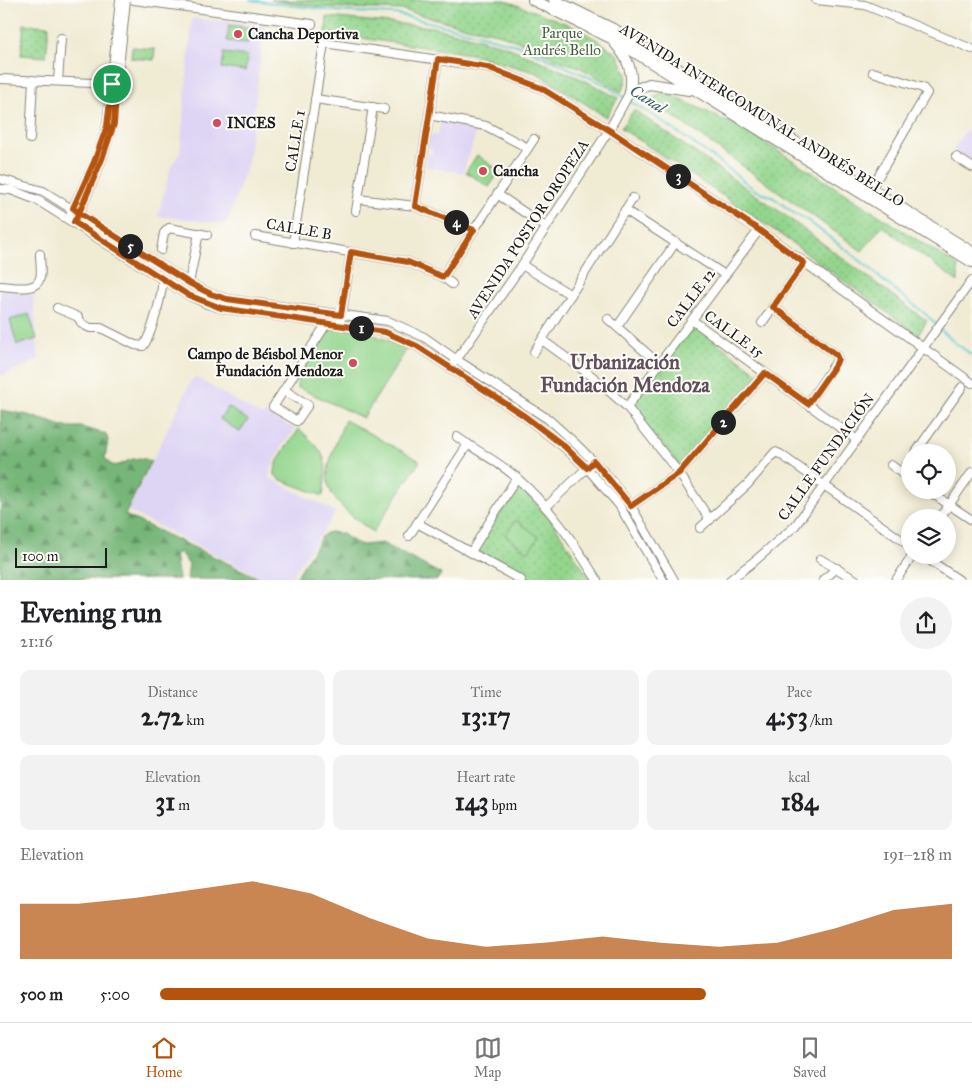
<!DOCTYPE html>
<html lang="en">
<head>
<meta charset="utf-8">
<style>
  :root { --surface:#fff; --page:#f2f2f2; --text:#202124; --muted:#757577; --line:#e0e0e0; --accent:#b45309 }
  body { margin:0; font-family:"IM FELL Great Primer",serif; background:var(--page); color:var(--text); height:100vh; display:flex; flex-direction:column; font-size:19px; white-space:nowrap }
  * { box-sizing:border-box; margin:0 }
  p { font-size:16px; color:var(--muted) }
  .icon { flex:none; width:28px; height:28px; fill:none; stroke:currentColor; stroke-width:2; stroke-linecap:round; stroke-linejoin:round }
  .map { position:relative; height:580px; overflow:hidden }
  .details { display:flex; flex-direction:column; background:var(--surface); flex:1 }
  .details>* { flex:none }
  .tools { position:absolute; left:901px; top:444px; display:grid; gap:10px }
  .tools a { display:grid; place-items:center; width:55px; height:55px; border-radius:50%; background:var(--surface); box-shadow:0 2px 12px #0003; font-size:25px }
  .scale { position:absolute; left:15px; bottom:12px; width:92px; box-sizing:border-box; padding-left:5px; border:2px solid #1c1c1c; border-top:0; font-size:14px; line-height:18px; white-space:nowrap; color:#1c1c1c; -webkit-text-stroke:4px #fdfcf7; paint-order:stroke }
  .pin { position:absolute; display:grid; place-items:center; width:42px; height:42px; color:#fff; margin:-21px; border:2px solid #fff; border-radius:50%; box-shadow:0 1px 5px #0007 }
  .km { position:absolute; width:25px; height:25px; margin:-12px; border-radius:50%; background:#222; color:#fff; font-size:14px; line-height:25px; text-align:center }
  .round { display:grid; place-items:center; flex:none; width:52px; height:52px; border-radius:26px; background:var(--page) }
  .headline { display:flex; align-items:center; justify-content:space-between; height:85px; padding:0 20px }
  h1 { font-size:28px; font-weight:700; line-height:38px }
  .figures { display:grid; grid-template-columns:repeat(3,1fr); gap:8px; height:85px; padding:5px 20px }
  .figures div { display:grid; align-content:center; border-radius:10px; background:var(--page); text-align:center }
  .figures b { font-size:25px; font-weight:700 }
  .figures small { font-size:14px; font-weight:400 }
  .figures p { font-size:14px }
  .chart { height:140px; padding:10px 20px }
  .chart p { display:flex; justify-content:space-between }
  .chart svg { width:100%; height:90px; margin-top:5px; fill:var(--accent); opacity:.7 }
  ul { padding:0 20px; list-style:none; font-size:16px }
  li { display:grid; grid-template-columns:80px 60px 1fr; align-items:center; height:38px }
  li i { height:12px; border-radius:6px; background:var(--accent) }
  .tab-bar { display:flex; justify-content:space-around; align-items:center; height:70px; border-top:1px solid var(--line); background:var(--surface); font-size:14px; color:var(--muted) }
  .tab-bar a { display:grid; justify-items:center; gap:2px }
  .tab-bar .on { color:var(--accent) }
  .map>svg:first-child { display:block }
  .built { fill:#ded5f5 }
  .grass { fill:url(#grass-dots); stroke:#587854 }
  .forest { fill:url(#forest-firs); stroke:#49694a }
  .pitch { fill:#93d58d; stroke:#587854 }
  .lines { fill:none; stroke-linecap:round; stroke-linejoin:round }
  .stream { stroke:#5bc6d5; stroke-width:2 }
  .minor-casing { stroke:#868478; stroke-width:10 }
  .secondary-casing { stroke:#868478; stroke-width:12 }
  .minor { stroke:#fff; stroke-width:8 }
  .secondary { stroke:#fff; stroke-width:10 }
  .route-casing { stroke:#fff; stroke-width:10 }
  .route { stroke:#b45309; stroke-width:6 }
  .poi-dot { fill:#d1495b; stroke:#fdfcf7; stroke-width:2 }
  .labels { text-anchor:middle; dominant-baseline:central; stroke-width:4; stroke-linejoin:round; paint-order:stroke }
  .park-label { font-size:15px; fill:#465d44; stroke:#fdfcf7 }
  .poi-label { font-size:15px; font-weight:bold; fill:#1c1c1c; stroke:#fdfcf7; text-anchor:start }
  .street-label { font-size:15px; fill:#1c1c1c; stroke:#fdfcf7 }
  .water-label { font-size:16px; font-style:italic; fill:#356066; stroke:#fdfcf7 }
  .district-label { font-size:20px; font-weight:bold; fill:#604e5c; stroke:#fdfcf7 }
</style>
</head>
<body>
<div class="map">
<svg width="972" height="580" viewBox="0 0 972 580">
  <defs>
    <pattern id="grass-dots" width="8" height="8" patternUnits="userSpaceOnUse" patternTransform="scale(1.25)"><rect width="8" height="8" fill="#93d58d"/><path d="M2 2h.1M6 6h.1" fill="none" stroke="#7eb679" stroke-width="1.8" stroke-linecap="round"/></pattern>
    <pattern id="forest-firs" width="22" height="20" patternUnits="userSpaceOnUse" patternTransform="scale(1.25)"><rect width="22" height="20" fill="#76b678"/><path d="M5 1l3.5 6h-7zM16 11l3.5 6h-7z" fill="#609362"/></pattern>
  </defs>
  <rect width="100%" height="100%" fill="#fdfcf7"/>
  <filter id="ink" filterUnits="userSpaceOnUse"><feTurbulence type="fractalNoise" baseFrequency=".02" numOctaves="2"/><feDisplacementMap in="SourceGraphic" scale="10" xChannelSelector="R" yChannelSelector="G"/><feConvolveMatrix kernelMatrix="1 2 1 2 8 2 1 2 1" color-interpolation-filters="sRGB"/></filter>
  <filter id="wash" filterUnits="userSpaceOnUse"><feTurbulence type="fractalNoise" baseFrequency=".0096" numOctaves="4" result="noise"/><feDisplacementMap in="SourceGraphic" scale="20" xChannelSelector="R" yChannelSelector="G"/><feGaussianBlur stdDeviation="1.12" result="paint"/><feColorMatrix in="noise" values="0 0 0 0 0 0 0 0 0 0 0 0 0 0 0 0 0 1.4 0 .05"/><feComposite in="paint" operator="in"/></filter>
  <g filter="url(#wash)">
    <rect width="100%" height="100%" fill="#f0ebd3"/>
    <!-- built -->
    <g class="built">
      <path d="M192,18L264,26L248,163L226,224L158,216L171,167L180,152Z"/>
      <path d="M435,119L478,127L463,173L426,167L428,154H431L432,149L428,148L430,135H438L440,123L433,121Z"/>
      <path d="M966,130L972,134V161L953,150Z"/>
      <path d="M6,289L33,296L39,360L0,376V291Z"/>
      <path d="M197,378L262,416L265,413L295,429L282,446L268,477L336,512L290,579L266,580L128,511L192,379Z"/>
    </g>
    <!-- grass -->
    <g class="grass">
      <path d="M271,0H504L565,23L598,40L618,55L627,75L625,84L621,92L607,84L604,81L579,67L557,60L528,45L493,32L470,28L402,10L321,7Z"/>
      <path d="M327,17L432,27L503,45L586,81L618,98L606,117L537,73L471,54L326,33Z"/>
      <path d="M24,24L49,26L46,57L21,55Z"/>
      <path d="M664,92L744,129L958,266V282L882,226L862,251L650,100Z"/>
      <path d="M634,110L779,211L927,321L918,335L777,232L621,128Z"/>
      <path d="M692,324L759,374L680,466L630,407Z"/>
      <path d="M519,485L551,520L590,579H530L475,550Z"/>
    </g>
    <!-- forest -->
    <g class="forest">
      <path d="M1,410L28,415L66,427H81L106,434L108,440L105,458C115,473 122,461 134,459C140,457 145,459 151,461L125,515L261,579H187L189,565L180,552L175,555L179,579H0Z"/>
      <path d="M331,532L342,534L357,544L362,545L382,543L441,574L437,580L295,579L322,536L326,533Z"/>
    </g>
    <!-- pitch -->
    <g class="pitch">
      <path d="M229,25L250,28L248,43L227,41Z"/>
      <path d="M132,47L155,49L154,60L131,58Z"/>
      <path d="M224,53L248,56L245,71L222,68Z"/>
      <path d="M477,155L500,171L489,187L466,172Z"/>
      <path d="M29,314L37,339L17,345L10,320Z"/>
      <path d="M334,329C360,328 384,338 407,349L363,418L297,387L298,377L325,335L329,330Z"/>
      <path d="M228,407L248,420L240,432L220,419Z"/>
      <path d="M345,420L420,461L373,532C316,491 320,482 345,420Z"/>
      <path d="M299,429C328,455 328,458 323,496L281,480L275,475C274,459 291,442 299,429Z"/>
      <path d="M516,520L539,537L528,552L505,535Z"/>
    </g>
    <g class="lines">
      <!-- stream -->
      <g class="stream">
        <path d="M250,0L335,11L395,14L474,33L520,46L602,83L625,98"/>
        <path d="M629,101L656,117L714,158L755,190L774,198L795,214L807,220L871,269L881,279L923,312L937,325"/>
        <path d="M940,329L954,342L972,355"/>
      </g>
    </g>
  </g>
  <g filter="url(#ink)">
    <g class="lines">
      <defs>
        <g id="minor">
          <path d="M134,0L312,24"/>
          <path d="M816,0L865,5L972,49"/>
          <path d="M0,79L115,84"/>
          <path d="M58,81L61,38"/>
          <path d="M315,99L384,109"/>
          <path d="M429,115L486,126L528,148"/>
          <path d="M30,139L33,80"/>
          <path d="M956,157L972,167"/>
          <path d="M0,179L43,191L189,283L211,294L227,299L388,321L424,337L457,360L548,419L577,445L604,472L631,506L674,580"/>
          <path d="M0,189L11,190L37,200L188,295L207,304L221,308L385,332L417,346L523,415L564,447L587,468L619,505L663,580"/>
          <path d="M871,189L927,93L923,88L873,72"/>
          <path d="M497,194L546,227"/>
          <path d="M358,199L415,206L474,230"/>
          <path d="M415,206L438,59"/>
          <path d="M625,210L725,275"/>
          <path d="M356,211L373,107"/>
          <path d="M71,212L95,162L107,126L120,0"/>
          <path d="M78,216L102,159L113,124L126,0"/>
          <path d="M255,236L408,262L443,277L452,284"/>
          <path d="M293,243L324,43L487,67L541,88L609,130L759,230L972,383"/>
          <path d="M161,250L164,233L169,228L207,235"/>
          <path d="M522,265L571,295"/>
          <path d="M443,277L534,139"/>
          <path d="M189,283L199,233"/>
          <path d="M0,286C11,286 36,293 40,278C42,272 40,261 40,254"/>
          <path d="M773,307L836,355L838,359L808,404"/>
          <path d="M57,308L78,317L82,324L90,328H101L135,345L143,346C151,337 164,290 162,278"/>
          <path d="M341,319L351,252"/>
          <path d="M608,319L659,364"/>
          <path d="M692,320L857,440"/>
          <path d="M762,323L804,263"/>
          <path d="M617,327L676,242"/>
          <path d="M542,340L593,377L627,407L679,473L710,520"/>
          <path d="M534,352L633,198"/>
          <path d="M455,362L522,265L609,130L630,92"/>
          <path d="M284,390L308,405L297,421L273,407L327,323"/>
          <path d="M627,407L759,230"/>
          <path d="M457,437C477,451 501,463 518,479C551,508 574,543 597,580"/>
          <path d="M916,452L962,387"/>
          <path d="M891,465L910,479"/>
          <path d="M901,473L910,461"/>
          <path d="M927,490L972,520"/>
          <path d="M547,506L589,466"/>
          <path d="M631,506L679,473L765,373"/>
          <path d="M940,518L972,472"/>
          <path d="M417,523L521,580"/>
          <path d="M700,528L748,484L775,452L780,454L910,546"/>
          <path d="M409,536L468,444"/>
          <path d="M471,552L517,477"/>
          <path d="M922,555L959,580"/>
          <path d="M820,559L856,580"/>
          <path d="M730,580L757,559L795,526L972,280"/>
          <path d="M823,580L837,568"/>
          <path d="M896,580L913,555"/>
        </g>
        <g id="secondary">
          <path d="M533,0L615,40L972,262"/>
          <path d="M554,0L619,32L972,252"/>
          <path d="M614,42C628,58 634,72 630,92"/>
          <path d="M630,92L649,84L689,90"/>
        </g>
      </defs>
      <!-- minor casing -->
      <use href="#minor" class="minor-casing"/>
      <!-- secondary casing -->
      <use href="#secondary" class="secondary-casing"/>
      <!-- minor -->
      <use href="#minor" class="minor"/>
      <!-- secondary -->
      <use href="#secondary" class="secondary"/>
    </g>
  </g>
  <g class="lines" filter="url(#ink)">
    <defs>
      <path id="route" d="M112,84L107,126L94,162L73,208L79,213L74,222L188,295L221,308L385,332L417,346L523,415L564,446L587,468L594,461L631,506L679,473L765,373L808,404L836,364L838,359L836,355L773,307L804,263L759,230L609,130L541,88L487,67L438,59L415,206L474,230L443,277L408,262L351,252L341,315L227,299L211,294L189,283L79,213L102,159L114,124L117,84H112"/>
    </defs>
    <!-- route casing -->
    <use href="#route" class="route-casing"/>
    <!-- route -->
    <use href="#route" class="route"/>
  </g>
  <!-- markers -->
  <g class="poi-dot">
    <circle cx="238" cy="34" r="5"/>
    <circle cx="217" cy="123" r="5"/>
    <circle cx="483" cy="171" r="5"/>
    <circle cx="353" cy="363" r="5"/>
  </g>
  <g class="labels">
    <!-- park labels -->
    <g class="park-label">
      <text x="562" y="33">Parque<tspan x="562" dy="17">Andrés Bello</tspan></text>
    </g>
    <!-- poi labels -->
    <g class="poi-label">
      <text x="248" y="34">Cancha Deportiva</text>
      <text x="227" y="123">INCES</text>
      <text x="493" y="171">Cancha</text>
      <text x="343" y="354" text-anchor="end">Campo de Béisbol Menor<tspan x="343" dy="17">Fundación Mendoza</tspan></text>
    </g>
    <!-- street labels -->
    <g class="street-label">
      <text transform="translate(762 115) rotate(32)">AVENIDA INTERCOMUNAL ANDRÉS BELLO</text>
      <text transform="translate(295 141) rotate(-81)">CALLE 1</text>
      <text transform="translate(299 229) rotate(10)">CALLE B</text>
      <text transform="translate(528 229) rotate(-57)">AVENIDA POSTOR OROPEZA</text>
      <text transform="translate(691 298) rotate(-53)">CALLE 12</text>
      <text transform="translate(734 334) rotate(36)">CALLE 15</text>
      <text transform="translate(826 457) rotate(-54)">CALLE FUNDACIÓN</text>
    </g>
    <!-- water labels -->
    <g class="water-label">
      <text transform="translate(648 99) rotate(33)">Canal</text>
    </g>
    <!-- district labels -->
    <g class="district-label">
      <text x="625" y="362">Urbanización<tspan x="625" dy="23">Fundación Mendoza</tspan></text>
    </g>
  </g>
</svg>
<div class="tools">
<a><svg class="icon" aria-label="locate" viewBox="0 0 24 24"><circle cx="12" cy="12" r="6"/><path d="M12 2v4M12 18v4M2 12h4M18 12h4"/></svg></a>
<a><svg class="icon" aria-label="layers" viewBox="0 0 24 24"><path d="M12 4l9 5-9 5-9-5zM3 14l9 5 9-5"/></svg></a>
</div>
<div class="scale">100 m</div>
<div class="pin" style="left:112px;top:84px;background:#1e9e55"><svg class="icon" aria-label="arrive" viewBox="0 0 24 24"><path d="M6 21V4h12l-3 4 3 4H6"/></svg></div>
<b class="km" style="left:361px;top:328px">1</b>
<b class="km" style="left:723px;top:422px">2</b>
<b class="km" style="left:678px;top:176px">3</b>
<b class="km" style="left:456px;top:222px">4</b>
<b class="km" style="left:130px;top:246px">5</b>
</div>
<section class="details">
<div class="headline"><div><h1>Evening run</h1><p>21:16</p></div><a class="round"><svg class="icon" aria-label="share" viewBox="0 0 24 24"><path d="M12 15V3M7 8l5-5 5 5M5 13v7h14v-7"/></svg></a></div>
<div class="figures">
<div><p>Distance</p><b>2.72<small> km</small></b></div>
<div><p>Time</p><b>13:17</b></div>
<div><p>Pace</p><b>4:53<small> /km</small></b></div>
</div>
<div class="figures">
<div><p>Elevation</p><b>31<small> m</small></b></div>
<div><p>Heart rate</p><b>143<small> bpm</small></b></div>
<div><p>kcal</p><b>184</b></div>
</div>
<div class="chart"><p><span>Elevation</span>191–218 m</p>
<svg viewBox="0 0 160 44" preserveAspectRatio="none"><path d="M0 44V17L10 17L20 14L30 10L40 6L50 12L60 24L70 34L80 38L90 36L100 33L110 36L120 38L130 36L140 29L150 20L160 17V44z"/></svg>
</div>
<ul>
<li><b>500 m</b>5:00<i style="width:69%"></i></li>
</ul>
</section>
<nav class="tab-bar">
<a class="on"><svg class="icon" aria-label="home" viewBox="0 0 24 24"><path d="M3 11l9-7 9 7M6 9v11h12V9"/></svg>Home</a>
<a><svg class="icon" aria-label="map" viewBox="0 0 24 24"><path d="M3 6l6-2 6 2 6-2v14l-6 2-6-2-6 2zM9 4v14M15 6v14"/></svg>Map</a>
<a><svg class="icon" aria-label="saved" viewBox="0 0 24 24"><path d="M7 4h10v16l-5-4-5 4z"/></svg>Saved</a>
</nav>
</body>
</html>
